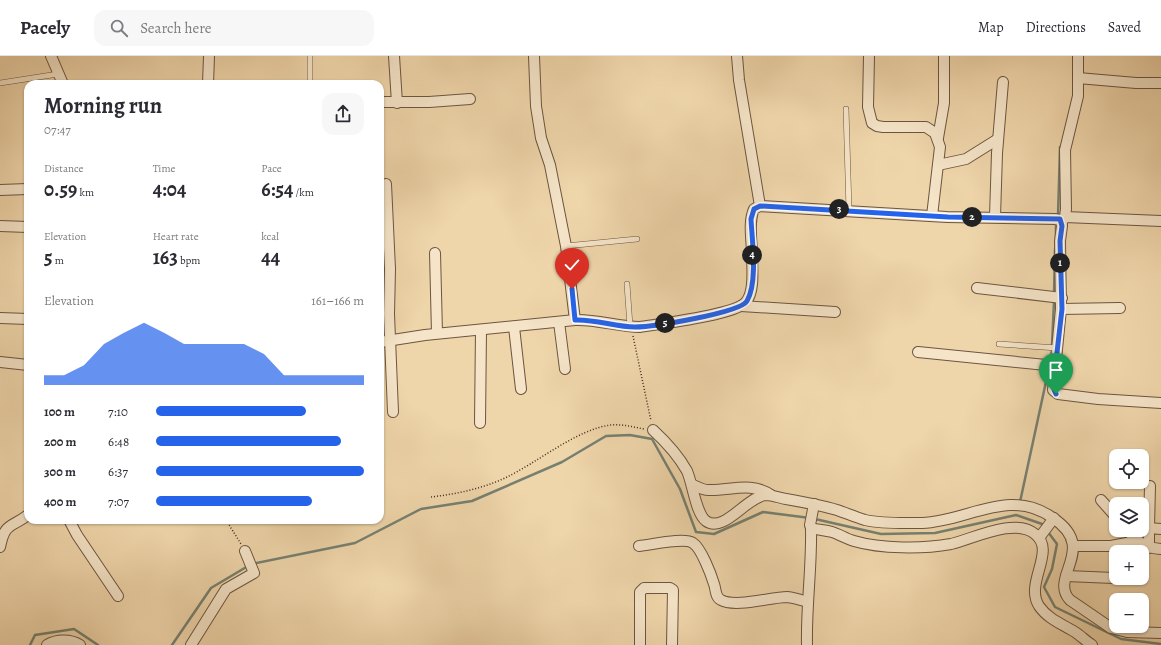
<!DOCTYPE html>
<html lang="en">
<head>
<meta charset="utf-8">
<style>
  :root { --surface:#fff; --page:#f7f7f7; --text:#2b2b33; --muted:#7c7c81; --line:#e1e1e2; --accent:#2563eb }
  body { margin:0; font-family:Alegreya,serif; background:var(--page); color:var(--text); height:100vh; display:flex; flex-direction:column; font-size:15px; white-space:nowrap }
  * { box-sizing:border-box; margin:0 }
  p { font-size:13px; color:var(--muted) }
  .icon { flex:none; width:22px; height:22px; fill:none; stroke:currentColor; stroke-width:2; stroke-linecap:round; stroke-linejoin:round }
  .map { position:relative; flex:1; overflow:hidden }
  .details { position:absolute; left:24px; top:24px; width:360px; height:444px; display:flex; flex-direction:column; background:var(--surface); border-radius:12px; box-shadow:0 1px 3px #0004 }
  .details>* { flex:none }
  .fabs { position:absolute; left:1109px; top:393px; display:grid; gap:8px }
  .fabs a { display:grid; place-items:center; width:40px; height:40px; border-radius:8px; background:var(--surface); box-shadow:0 1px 3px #0004; font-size:20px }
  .pin { position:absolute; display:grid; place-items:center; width:34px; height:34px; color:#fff; margin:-41px -17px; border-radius:50% 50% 50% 0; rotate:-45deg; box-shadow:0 0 4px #0007 }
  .pin .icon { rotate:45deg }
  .km { position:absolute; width:20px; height:20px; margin:-10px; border-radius:50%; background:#222; color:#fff; font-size:11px; line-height:20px; text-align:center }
  .round { display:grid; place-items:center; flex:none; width:42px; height:42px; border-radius:12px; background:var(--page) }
  .headline { display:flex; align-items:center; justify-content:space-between; height:68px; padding:0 20px }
  h1 { font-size:22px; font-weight:700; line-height:30px }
  .metrics { display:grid; grid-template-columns:repeat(3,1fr); gap:6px; height:68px; padding:4px 20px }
  .metrics div { display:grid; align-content:center }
  .metrics b { font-size:20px; font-weight:700 }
  .metrics small { font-size:11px; font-weight:400 }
  .metrics p { font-size:11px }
  .chart { height:112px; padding:8px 20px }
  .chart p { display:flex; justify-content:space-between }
  .chart svg { width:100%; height:72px; margin-top:4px; fill:var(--accent); opacity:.7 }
  ul { padding:0 20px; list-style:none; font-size:13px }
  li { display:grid; grid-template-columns:64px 48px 1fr; align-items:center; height:30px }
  li i { height:10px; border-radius:5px; background:var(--accent) }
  header { display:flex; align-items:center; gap:24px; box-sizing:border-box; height:56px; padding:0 20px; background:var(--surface); border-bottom:1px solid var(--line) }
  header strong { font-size:19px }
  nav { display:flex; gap:22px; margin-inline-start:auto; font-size:14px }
  .search { width:280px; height:36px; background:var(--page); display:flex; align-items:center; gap:10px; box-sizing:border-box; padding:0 14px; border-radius:12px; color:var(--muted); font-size:15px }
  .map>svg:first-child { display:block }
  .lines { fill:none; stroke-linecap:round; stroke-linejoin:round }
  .stream { stroke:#768071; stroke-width:2.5 }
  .service-casing { stroke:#6c5540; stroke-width:6 }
  .minor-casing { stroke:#6c5540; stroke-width:12 }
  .path { stroke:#402a1d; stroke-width:1.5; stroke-dasharray:1 2; stroke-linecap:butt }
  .service { stroke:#f5e4c8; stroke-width:5 }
  .minor { stroke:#f5e4c8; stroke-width:10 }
  .route-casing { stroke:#fff; stroke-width:8 }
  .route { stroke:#2563eb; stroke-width:5 }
</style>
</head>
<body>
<header>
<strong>Pacely</strong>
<div class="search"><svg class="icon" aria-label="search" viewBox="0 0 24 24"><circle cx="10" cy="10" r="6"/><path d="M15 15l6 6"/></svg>Search here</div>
<nav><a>Map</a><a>Directions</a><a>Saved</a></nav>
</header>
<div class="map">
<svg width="1161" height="589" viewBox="0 0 1161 589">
  <rect width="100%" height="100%" fill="#efd5aa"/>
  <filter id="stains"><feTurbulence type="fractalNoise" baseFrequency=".005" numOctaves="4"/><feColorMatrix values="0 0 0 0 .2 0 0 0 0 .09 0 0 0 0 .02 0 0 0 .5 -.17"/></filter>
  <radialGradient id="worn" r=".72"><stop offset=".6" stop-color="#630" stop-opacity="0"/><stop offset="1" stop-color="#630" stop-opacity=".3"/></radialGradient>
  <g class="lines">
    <!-- stream -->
    <g class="stream">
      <path d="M1058,160L1060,91"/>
      <path d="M1056,182V165"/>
      <path d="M1054,238L1055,193"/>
      <path d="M1052,289L1054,245"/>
      <path d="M1050,307L1052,296"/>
      <path d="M1020,446L1047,321"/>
      <path d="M815,463L881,478L935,477L1016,459L1042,468L1045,472"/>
      <path d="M1048,476L1057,488L1052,513L1044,531L1055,551L1121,583L1161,588"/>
      <path d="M252,508L355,487L421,453L472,445L562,406L606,380L630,379L652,383L680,433L696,476L714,478L763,456L810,462"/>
      <path d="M30,589L35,579L74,573L98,589"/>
      <path d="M172,589L211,532L248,510"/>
    </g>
    <defs>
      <g id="service">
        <path d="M0,27L58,18"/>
        <path d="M310,28V0"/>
        <path d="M846,53L849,154"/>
        <path d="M566,190L637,183"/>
        <path d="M627,228L630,270"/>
        <path d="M999,288L1058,292"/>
      </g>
      <g id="minor">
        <path d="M51,0L63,28"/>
        <path d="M394,0L397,47"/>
        <path d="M534,0L536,50L541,82L550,109L566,190L575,264"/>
        <path d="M737,0L739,24L760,150"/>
        <path d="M869,0L868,51L872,67L877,70L883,71H926L935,77L940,91L932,160"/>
        <path d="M1078,22L1136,27H1161"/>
        <path d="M208,28L209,0"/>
        <path d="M380,46H429L470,43"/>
        <path d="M938,82L944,47V0"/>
        <path d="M938,109L966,103L998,83"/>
        <path d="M386,128L390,213L389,258L393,356"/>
        <path d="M0,134L28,133"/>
        <path d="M995,161L997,97L1003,26"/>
        <path d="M1065,161L1161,165"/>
        <path d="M1062,166L1065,161L1066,153L1065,94L1078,40V0"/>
        <path d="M0,170L28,171"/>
        <path d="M435,197L437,277"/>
        <path d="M977,232L1062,242"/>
        <path d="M741,250L835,256"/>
        <path d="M1061,253L1120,252"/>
        <path d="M0,262L28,263"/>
        <path d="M559,266L565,313"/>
        <path d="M514,271L521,333"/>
        <path d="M380,286L425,279L575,264C597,263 618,271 640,271C659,268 735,259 746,246C755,235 752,212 752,198C752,185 748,166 754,153L760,150L947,161L1055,163L1061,164L1062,170L1060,185L1061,253L1053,334L1058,338L1098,343L1161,347"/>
        <path d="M918,296L1056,310"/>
        <path d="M0,306L28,309"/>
        <path d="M480,367L481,274"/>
        <path d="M653,374C666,386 678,399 687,415C693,429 696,458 706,465C724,478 747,440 766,439C772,439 780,442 786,443C803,446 820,449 837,454C846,457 855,461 865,464C883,468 904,467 922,467C969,465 1009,431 1053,462C1099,493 1048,521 1070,544L1111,572L1127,576L1161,577"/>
        <path d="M693,429C698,431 703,434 708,434C730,435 751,425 771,439"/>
        <path d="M1101,444L1116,461"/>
        <path d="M814,448L810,469L811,472C818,474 825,474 832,476C839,478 846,483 854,485C881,493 923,493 951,488C973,483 1015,461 1035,478C1057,495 1024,527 1039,550C1048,563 1062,568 1075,576C1081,580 1086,585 1092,589"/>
        <path d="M69,464L77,479L118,540"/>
        <path d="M1149,472L1150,430"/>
        <path d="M1127,474C1138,486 1145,492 1161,493"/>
        <path d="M1039,482L1054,462"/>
        <path d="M639,490C651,489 684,481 693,487C701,492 711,518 714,528C716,533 715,541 721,544C735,552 771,541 787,541C795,542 801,544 808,546"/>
        <path d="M1073,490H1111L1137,485"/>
        <path d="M0,491C5,466 11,472 28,459"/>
        <path d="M1149,492V472L1161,473"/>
        <path d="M1066,520L1114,522"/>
        <path d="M47,589C56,583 71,583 80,589"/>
        <path d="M191,589L226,533L254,517L245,495"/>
        <path d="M640,589V536L644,532H670L673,534L672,589"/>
        <path d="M807,589C806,550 812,511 811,472"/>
      </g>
    </defs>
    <!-- service casing -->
    <use href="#service" class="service-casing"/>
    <!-- minor casing -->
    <use href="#minor" class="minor-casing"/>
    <!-- path -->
    <g class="path">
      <path d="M633,280L651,365"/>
      <path d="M431,441C456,438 481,433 505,422C537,407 577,373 611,369C623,368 633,371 644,373"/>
      <path d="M226,464L241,488"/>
    </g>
    <!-- service -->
    <use href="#service" class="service"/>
    <!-- minor -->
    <use href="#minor" class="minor"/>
  </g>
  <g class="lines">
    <defs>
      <path id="route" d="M572,233L575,264C596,263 615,271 635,271C652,271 740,257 747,245C758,226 752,184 751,163L754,153L760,150L948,161L1060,163L1062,170L1060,185L1062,253L1053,331L1056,338"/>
    </defs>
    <!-- route casing -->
    <use href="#route" class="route-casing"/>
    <!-- route -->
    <use href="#route" class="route"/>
  </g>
  <rect width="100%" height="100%" filter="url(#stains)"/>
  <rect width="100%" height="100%" fill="url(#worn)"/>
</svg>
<div class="fabs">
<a><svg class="icon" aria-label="locate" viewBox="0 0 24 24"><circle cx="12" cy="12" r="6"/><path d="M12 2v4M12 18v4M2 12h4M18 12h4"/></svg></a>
<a><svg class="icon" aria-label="layers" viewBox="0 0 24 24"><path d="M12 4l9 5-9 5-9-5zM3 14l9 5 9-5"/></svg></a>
<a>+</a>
<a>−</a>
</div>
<div class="pin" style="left:1056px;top:338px;background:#1e9e55"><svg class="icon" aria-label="arrive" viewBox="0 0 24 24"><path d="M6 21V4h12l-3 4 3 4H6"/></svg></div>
<div class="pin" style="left:572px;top:233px;background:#d93025"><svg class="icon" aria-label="check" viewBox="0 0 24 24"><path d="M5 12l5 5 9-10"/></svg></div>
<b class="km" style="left:1060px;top:207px">1</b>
<b class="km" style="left:972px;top:161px">2</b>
<b class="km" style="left:839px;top:153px">3</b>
<b class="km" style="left:752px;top:199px">4</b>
<b class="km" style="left:665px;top:267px">5</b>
<section class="details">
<div class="headline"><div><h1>Morning run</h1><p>07:47</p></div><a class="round"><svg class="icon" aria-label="share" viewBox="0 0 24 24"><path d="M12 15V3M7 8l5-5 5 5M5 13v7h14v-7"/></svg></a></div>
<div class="metrics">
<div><p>Distance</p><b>0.59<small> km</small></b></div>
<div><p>Time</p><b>4:04</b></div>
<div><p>Pace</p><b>6:54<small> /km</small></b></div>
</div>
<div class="metrics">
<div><p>Elevation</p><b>5<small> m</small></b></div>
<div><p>Heart rate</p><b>163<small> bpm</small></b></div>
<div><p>kcal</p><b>44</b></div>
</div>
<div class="chart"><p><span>Elevation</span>161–166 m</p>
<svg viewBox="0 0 160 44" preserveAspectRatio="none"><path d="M0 44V38L10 38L20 32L30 19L40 12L50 6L60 12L70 19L80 19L90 19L100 19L110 25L120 38L130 38L140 38L150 38L160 38V44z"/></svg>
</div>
<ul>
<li><b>100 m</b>7:10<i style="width:72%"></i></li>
<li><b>200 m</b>6:48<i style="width:89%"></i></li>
<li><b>300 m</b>6:37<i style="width:100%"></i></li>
<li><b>400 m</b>7:07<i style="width:75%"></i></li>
</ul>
</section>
</div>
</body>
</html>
